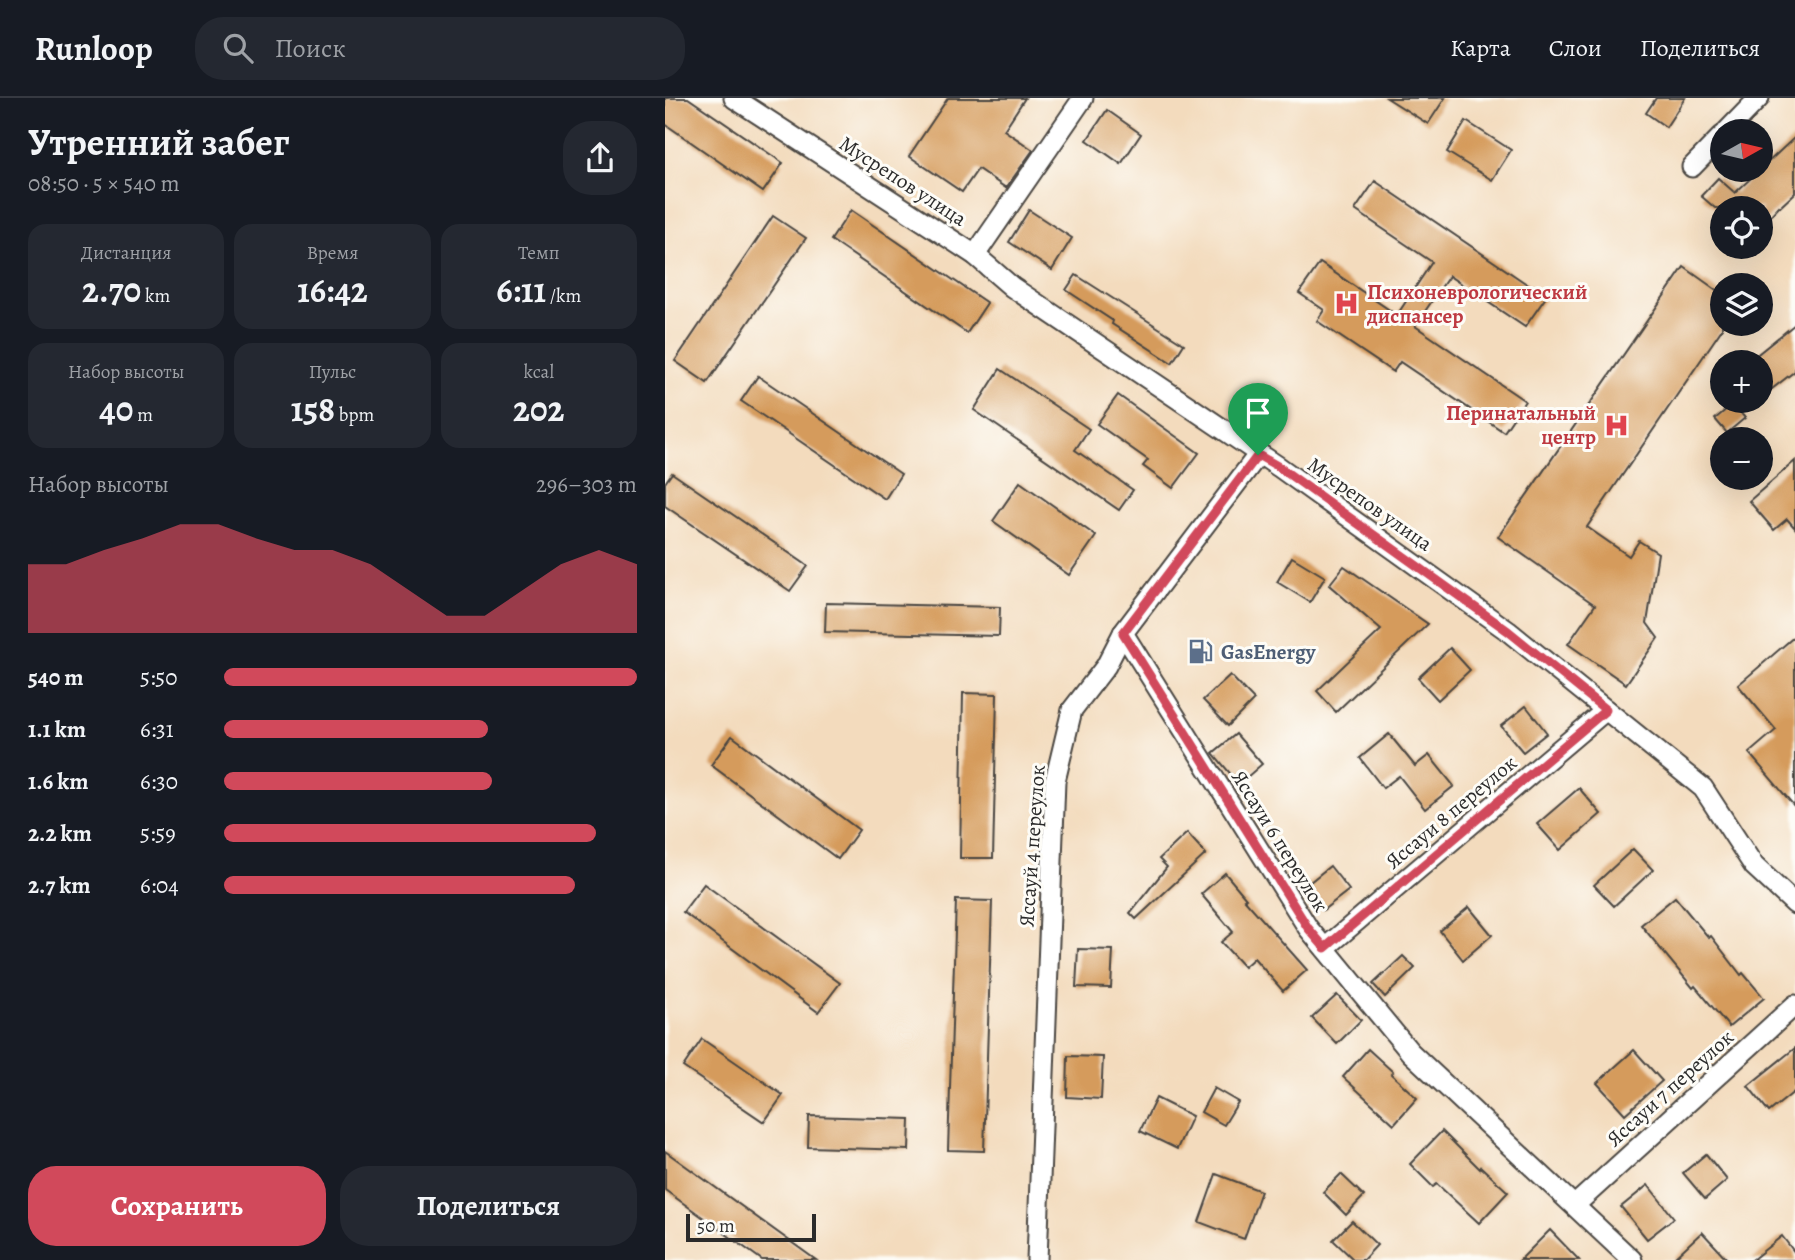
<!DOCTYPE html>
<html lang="ru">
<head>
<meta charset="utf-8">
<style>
  :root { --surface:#171b24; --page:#242831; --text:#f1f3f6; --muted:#9ea1a6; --line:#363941; --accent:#d1495b }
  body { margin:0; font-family:Alegreya,serif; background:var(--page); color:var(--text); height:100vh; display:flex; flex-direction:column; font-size:26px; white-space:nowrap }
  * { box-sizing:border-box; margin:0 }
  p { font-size:23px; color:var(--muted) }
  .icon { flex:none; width:38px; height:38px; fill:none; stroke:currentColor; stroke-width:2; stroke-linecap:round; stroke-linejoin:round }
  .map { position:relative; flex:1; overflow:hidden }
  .details { display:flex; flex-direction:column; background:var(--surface); width:665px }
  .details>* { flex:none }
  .needle { width:46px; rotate:82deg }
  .buttons { position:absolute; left:1045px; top:21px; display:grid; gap:14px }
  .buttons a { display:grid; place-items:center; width:63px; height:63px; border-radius:50%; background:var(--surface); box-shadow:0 7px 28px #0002; font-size:35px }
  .scale { position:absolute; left:21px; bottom:18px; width:130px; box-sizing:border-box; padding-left:7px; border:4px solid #2b2b2b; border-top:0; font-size:19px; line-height:24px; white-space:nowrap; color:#2b2b2b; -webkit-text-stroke:5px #fdfcf7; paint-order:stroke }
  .pin { position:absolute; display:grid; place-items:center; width:60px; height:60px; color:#fff; margin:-72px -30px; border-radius:50% 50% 50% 0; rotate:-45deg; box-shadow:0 0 7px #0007 }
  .pin .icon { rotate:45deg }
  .round { display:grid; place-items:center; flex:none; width:74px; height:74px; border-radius:28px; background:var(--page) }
  .head { display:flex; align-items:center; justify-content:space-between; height:119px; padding:0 28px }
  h1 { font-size:38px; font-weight:700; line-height:52px }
  .figures { display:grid; grid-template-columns:repeat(3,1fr); gap:10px; height:119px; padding:7px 28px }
  .figures div { display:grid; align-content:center; border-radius:18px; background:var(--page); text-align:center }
  .figures b { font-size:35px; font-weight:700 }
  .figures small { font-size:19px; font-weight:400 }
  .figures p { font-size:19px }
  .chart { height:196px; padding:14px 28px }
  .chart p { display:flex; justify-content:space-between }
  .chart svg { width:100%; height:126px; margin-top:7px; fill:var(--accent); opacity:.7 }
  .action { display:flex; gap:14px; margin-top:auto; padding:14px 28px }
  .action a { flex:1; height:80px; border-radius:28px; background:var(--accent); color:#fff; font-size:28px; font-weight:700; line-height:80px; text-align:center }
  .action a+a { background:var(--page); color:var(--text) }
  ul { padding:0 28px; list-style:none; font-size:23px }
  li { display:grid; grid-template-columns:112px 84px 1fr; align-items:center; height:52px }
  li i { height:18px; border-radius:9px; background:var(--accent) }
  header { display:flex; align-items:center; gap:42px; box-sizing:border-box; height:98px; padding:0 35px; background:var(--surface); border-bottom:2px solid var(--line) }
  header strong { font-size:33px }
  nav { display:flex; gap:38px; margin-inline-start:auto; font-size:24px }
  .search { width:490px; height:63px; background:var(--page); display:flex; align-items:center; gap:18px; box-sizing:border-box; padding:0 24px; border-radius:28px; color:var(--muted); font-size:26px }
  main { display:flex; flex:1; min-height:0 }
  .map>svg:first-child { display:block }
  .building { fill:#d59b5b }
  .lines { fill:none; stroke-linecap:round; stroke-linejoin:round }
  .street-casing { stroke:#494541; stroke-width:23 }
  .street { stroke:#fff; stroke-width:19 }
  .route-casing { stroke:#fff; stroke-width:14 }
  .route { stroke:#d1495b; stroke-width:9 }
  .labels { text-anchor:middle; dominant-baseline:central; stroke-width:6; stroke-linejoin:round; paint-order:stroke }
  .street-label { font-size:21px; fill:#2b2b2b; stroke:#fdfcf7 }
  .health-label { font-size:21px; font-weight:bold; fill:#be3a42; stroke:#fdfcf7; text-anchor:start }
  .service-label { font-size:21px; font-weight:bold; fill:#4e5e75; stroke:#fdfcf7; text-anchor:start }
</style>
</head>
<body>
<header>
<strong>Runloop</strong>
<div class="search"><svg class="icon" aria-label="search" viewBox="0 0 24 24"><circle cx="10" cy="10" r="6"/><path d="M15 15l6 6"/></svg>Поиск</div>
<nav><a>Карта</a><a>Слои</a><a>Поделиться</a></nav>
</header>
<main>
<section class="details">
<div class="head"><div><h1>Утренний забег</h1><p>08:50 · 5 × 540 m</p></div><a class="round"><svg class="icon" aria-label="share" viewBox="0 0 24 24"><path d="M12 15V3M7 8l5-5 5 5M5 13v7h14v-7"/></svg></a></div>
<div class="figures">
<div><p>Дистанция</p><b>2.70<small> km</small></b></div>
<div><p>Время</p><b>16:42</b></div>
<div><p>Темп</p><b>6:11<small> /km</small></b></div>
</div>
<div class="figures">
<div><p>Набор высоты</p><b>40<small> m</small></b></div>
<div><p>Пульс</p><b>158<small> bpm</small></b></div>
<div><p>kcal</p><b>202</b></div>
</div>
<div class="chart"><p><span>Набор высоты</span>296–303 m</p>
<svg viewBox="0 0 160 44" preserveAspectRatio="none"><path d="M0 44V20L10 20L20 15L30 11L40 6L50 6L60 11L70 15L80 15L90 20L100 29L110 38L120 38L130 29L140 20L150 15L160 20V44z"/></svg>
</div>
<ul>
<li><b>540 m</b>5:50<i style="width:100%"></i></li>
<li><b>1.1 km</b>6:31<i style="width:64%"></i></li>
<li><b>1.6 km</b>6:30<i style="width:65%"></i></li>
<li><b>2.2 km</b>5:59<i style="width:90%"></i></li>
<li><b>2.7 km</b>6:04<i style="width:85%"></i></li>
</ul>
<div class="action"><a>Сохранить</a><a>Поделиться</a></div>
</section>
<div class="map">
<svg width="1130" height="1162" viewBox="0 0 1130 1162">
  <rect width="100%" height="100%" fill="#fdfcf7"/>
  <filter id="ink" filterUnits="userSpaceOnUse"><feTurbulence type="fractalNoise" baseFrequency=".0143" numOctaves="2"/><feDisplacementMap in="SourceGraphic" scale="14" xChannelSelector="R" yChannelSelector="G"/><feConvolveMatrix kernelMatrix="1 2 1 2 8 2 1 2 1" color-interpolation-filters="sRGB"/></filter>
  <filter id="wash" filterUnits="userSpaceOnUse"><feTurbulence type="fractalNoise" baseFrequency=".00686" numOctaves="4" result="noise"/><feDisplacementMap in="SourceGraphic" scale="28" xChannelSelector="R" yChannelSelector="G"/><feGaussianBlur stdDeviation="1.57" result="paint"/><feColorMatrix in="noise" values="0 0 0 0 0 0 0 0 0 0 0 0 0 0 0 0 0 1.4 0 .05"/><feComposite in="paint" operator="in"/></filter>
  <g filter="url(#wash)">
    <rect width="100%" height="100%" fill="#f3dbbd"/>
    <g id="blocks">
      <!-- building -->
      <g class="building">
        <path d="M0,0H23L118,65L98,94L0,26Z"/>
        <path d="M283,0H360L339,32L368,52L341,90L313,71L297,94L244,58Z"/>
        <path d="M722,0H780L763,26Z"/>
        <path d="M991,0H1020L1001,29L981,15Z"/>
        <path d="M442,12L476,36L456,66L422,42Z"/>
        <path d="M801,23L846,52L827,82L782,54Z"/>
        <path d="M1130,39V95L1115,109L1114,108L1096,128V110H1050L1036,98L1053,80L1070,95Z"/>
        <path d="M710,83L881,199L860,229L784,178L750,228L860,303L839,334L735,264L728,274L652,223L659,212L634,195L655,165L732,217L767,164L690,112Z"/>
        <path d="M186,112L322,205L302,235L166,142Z"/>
        <path d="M364,112L407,140L387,172L344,144Z"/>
        <path d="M108,118L141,140L42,285L10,263Z"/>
        <path d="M1019,169L1057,196V231L922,429L964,458L974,443L993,455L982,525L993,540L961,586L903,546L930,507L833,439Z"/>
        <path d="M411,177L519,246L507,265L447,226L448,223L401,192Z"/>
        <path d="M1130,226V273L1103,294L1096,285V264H1083Z"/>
        <path d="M335,271L424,331L410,352L468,392L454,412L309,312Z"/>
        <path d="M93,278L236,376L220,401L76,303Z"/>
        <path d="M453,297L534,355L508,390L478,368L483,362L432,326Z"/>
        <path d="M1068,306L1080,320L1062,335L1050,321Z"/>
        <path d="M1130,363V430L1122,421L1109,432L1084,403Z"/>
        <path d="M7,375L143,468L125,493L0,408V385Z"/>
        <path d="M355,384L431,438L404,477L328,423Z"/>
        <path d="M627,459L660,479L645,504L612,484Z"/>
        <path d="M679,468L763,526L671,614L652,593L716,532L664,487Z"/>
        <path d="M161,505L335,509L334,538L160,534Z"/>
        <path d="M1130,538V709L1084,655L1111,632L1073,587Z"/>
        <path d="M785,550L805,572L773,602L753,580Z"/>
        <path d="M565,577L589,602L563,628L538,602Z"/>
        <path d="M298,595L332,596L328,760H295Z"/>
        <path d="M861,608L882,635L858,654L836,628Z"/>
        <path d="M571,636L597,666L574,686L548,655Z"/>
        <path d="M724,636L750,668L764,657L789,688L760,711L734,678L718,690L695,660Z"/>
        <path d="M67,638L194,732L173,761L46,667Z"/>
        <path d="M914,690L936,716L895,752L872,726Z"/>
        <path d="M522,735L541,756L471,821L465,815L502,769L494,761Z"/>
        <path d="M968,751L988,772L949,808L929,787Z"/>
        <path d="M665,768L684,792L658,812L639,789Z"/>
        <path d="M560,775L581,800L579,801L642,872L618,893L589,860L579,869L556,844L568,834L536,796Z"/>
        <path d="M39,786L175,885L153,914L18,814Z"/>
        <path d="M1010,799L1044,840L1046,838L1076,877L1078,875L1099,900L1064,929L1030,888L1028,890L976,827Z"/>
        <path d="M291,802L327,803L319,1053L283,1052Z"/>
        <path d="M804,809L827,837L798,862L775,833Z"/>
        <path d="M413,851L448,852L446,890L411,889Z"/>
        <path d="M738,858L750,870L720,899L708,886Z"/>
        <path d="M672,897L696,922L672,946L647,920Z"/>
        <path d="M37,941L118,997L99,1024L18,969Z"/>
        <path d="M1130,950V993L1104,1014L1083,988Z"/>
        <path d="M703,951L728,974L726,976L752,1000L729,1026L678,979Z"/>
        <path d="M969,952L997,983L960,1016L932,985Z"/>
        <path d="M403,958L438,959L436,1001L402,999Z"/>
        <path d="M549,990L573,1004L559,1027L536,1014Z"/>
        <path d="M491,1000L527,1018L512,1051L475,1033Z"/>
        <path d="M144,1018L245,1021L244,1052L143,1049Z"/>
        <path d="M777,1033L815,1071L816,1069L843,1094L814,1125L772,1086L768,1089L745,1066Z"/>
        <path d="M0,1053L151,1162H97L0,1092Z"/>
        <path d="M1041,1056L1062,1082L1040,1101L1018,1075Z"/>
        <path d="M551,1076L596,1093L579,1141L534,1124Z"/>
        <path d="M676,1076L699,1098L681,1117L658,1094Z"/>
        <path d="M983,1087L1009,1120L982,1141L956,1109Z"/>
        <path d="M687,1123L712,1147L698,1162H689L668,1142Z"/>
        <path d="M885,1132L914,1162H855Z"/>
        <path d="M1037,1134L1063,1162H1007Z"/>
        <path d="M1117,1138L1130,1155V1162H1087Z"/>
      </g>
    </g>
  </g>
  <g filter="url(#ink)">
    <use href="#blocks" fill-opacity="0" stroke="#494541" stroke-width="2"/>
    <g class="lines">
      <defs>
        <g id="street">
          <path d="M69,0L310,157L347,189L614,369L843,533L1038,690L1089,768L1130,806"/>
          <path d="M1062,33L1094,0"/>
          <path d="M1027,69L1057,38"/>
          <path d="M310,157L418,0"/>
          <path d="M458,535L643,830L745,954L967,1162"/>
          <path d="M660,850L941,612"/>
          <path d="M910,1107L1130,907"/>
          <path d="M372,1162L390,683L407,612L441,568L458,535L593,357"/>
        </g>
      </defs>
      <!-- street casing -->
      <use href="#street" class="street-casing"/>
      <!-- street -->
      <use href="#street" class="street"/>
    </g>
  </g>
  <g class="lines" filter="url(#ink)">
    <defs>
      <path id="route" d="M593,357L614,369L843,533L941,612L660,850L643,830L458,535Z"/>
    </defs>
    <!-- route casing -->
    <use href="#route" class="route-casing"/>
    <!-- route -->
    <use href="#route" class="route"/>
  </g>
  <!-- icons -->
  <defs>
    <symbol id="hospital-bare" viewBox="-9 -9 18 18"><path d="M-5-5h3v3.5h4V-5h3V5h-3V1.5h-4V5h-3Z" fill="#e0444e" stroke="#fdfcf7" stroke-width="2.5" paint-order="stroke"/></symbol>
    <symbol id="fuel-bare" viewBox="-9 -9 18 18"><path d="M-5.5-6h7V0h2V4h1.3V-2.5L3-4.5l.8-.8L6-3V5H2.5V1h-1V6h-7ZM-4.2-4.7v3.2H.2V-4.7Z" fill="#5c6f8a" stroke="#fdfcf7" stroke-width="2.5" paint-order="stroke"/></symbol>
  </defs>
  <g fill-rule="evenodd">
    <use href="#hospital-bare" x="664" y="188" width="35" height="35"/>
    <use href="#hospital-bare" x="934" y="310" width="35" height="35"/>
    <use href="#fuel-bare" x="518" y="536" width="35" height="35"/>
  </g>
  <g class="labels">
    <!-- street labels -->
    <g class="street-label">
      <text transform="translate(238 83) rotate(33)">Мусрепов улица</text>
      <text transform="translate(705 406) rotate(35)">Мусрепов улица</text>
      <text transform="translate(786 714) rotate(-40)">Яссауи 8 переулок</text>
      <text transform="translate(615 743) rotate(58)">Яссауи 6 переулок</text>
      <text transform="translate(367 748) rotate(-86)">Яссауй 4 переулок</text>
      <text transform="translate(1005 990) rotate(-42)">Яссауи 7 переулок</text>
    </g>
    <!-- health labels -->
    <g class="health-label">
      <text x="702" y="194">Психоневрологический<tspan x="702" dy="24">диспансер</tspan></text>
      <text x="931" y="315" text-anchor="end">Перинатальный<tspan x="931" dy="24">центр</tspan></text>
    </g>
    <!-- service labels -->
    <g class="service-label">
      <text x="556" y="554">GasEnergy</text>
    </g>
  </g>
</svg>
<div class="buttons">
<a><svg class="needle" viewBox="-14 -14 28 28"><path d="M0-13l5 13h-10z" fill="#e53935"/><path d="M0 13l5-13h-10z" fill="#9ea1a6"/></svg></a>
<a><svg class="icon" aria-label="locate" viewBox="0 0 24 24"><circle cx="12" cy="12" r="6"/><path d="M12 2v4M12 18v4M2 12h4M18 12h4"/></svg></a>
<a><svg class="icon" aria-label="layers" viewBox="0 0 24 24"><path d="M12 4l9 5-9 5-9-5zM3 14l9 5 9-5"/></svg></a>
<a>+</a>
<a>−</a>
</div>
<div class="scale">50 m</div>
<div class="pin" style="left:593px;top:357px;background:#1e9e55"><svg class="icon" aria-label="arrive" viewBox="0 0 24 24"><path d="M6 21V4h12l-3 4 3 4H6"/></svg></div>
</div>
</main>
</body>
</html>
